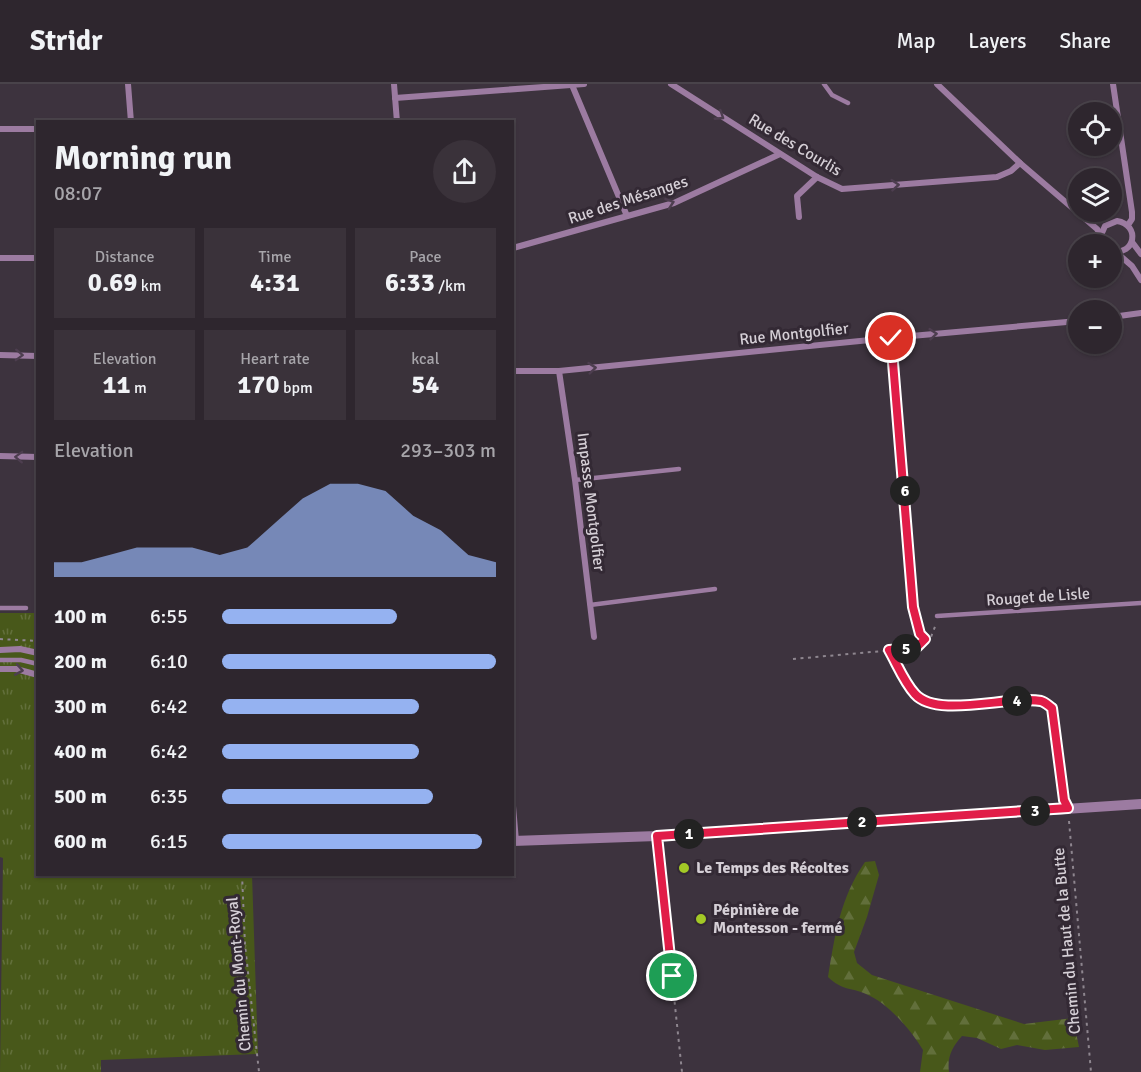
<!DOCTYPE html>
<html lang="en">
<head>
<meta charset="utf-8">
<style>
  :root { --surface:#2e262e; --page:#3a323a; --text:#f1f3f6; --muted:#a7a5aa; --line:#49434a; --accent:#95b2f1 }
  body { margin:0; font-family:Signika,sans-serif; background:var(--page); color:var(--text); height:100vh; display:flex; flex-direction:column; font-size:22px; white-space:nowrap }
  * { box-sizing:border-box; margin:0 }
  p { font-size:20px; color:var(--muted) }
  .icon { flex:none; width:33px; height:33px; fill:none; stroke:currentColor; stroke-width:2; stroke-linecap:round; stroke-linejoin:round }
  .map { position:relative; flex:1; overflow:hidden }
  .panel { position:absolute; left:36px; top:36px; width:478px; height:756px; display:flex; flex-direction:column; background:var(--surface); border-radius:0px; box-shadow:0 2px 4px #0004,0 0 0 2px var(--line) }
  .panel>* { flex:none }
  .controls { position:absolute; left:1068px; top:18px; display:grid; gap:12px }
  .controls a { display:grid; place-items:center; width:54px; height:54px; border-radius:50%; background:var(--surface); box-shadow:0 2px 4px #0004,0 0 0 2px var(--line); font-size:30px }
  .pin { position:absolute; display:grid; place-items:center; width:51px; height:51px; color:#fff; margin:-26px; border:3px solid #fff; border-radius:50%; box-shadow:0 2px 6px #0007 }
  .km { position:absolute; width:30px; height:30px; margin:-15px; border-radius:50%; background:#222; color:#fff; font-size:16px; line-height:30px; text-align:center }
  .round { display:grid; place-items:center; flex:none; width:63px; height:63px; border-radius:32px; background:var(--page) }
  .head { display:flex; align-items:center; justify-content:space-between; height:102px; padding:0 18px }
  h1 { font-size:33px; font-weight:700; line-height:45px }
  .figures { display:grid; grid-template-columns:repeat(3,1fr); gap:9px; height:102px; padding:6px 18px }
  .figures div { display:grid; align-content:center; border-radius:0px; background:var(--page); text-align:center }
  .figures b { font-size:26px; font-weight:700 }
  .figures small { font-size:16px; font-weight:400 }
  .figures p { font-size:16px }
  .chart { height:168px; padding:12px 18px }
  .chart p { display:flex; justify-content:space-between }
  .chart svg { width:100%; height:108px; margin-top:6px; fill:var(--accent); opacity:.7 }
  ul { padding:0 18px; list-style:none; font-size:20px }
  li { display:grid; grid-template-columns:96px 72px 1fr; align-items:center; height:45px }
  li i { height:15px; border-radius:8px; background:var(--accent) }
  header { display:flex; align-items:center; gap:36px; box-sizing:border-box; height:84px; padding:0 30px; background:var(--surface); border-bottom:2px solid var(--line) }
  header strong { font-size:28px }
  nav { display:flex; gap:33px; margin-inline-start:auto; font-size:21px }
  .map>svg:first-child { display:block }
  .grass { fill:url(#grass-tufts) }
  .forest { fill:url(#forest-firs) }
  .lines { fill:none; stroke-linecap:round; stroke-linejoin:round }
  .path { stroke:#8e868f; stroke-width:2; stroke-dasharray:3 4.5; stroke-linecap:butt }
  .service { stroke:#9c7ba1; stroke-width:4.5 }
  .minor { stroke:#9c7ba1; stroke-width:6 }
  .tertiary { stroke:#9c7ba1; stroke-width:10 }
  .oneway { stroke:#4d3e4f }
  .route-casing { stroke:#fff; stroke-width:12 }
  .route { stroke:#e11d48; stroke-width:8 }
  .poi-dot { fill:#a3c926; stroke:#332934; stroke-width:2 }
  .labels { text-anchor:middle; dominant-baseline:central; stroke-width:6; stroke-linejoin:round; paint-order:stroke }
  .street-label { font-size:16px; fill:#d5cfd6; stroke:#332934 }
  .poi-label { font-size:16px; font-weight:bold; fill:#d5cfd6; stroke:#332934; text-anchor:start }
</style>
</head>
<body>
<header>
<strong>Stridr</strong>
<nav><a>Map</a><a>Layers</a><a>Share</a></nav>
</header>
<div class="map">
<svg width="1141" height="988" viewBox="0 0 1141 988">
  <defs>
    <pattern id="grass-tufts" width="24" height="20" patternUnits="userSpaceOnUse" patternTransform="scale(1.5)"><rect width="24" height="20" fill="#48581a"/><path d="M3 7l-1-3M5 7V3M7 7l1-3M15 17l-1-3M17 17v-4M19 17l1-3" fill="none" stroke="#626f3b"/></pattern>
    <pattern id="forest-firs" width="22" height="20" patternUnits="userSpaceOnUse" patternTransform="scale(1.5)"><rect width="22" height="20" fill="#48581a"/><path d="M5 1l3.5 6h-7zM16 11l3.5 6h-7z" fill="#626f3b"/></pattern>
  </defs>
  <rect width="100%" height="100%" fill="#3d333e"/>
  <!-- grass -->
  <path class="grass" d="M0,529H37L38,790L252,791L258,970L101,976V988H0L3,774L0,773Z"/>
  <!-- forest -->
  <path class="forest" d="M875,777L879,791L867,833L854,868L857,879L872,891L1024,940L1073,934L1079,963L1045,966L1017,961L1001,965L977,954L962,952C952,963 947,973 949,988H920L923,966C911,946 888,919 866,910C850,903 843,907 828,893C835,851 840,814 865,778Z"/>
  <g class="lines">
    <!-- path -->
    <g class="path">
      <path d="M911,482C912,503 910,540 925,555L931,553L936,540"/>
      <path d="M0,555L38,557"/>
      <path d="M889,566C897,580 904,598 915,610C936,635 1010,611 1041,617C1045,618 1049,622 1052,624L1064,714"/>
      <path d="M793,575L916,564L925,555"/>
      <path d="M1069,737L1091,988"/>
      <path d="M658,761L682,988"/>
      <path d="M242,790L245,861L259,988"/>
    </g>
    <!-- service -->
    <g class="service">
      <path d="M824,0L832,11L848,19"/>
      <path d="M575,396L679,385"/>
      <path d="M590,521L715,505"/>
      <path d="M0,524H26"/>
      <path d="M937,532L1141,519"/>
      <path d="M0,576H21L38,580"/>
    </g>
    <!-- minor -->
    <g class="minor">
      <path d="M128,0L131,38"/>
      <path d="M394,0L397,38"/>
      <path d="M671,0L817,93L842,105L997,93L1011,87L1020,79"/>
      <path d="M937,0L1020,79L1097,145L1101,151"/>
      <path d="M1113,0L1132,128V135L1128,141"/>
      <path d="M572,1L627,132"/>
      <path d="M395,14L584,0"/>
      <path d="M0,45H38"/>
      <path d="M799,133L797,112L817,93"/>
      <path d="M1132,158L1141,170"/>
      <path d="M1103,160L1101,151L1105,142L1117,137C1141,141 1135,172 1112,167"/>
      <path d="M513,164L674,119L780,70"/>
      <path d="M1117,169L1132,182L1141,196"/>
      <path d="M0,174H38"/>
      <path d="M1112,233L1141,229"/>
      <path d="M891,254L910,473"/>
      <path d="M0,271L38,272"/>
      <path d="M513,287H559L900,253L1078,237"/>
      <path d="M559,287L575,396L594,553"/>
      <path d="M0,372L38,373"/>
      <path d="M0,566L20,565L38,569"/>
      <path d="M0,585H16L38,591"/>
      <path d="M513,722L516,757"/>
    </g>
    <!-- tertiary -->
    <path class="tertiary" d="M513,757L657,752L1141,720"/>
  </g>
  <!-- one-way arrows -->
  <defs><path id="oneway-chevron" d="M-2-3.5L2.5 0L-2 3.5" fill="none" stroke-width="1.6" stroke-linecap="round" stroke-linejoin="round" transform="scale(1.5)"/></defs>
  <g class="oneway">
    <use href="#oneway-chevron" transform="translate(720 32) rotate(33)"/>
    <use href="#oneway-chevron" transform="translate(895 101) rotate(-4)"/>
    <use href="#oneway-chevron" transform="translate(670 119) rotate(-19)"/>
    <use href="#oneway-chevron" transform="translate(933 250) rotate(-5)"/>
    <use href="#oneway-chevron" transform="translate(19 271) rotate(2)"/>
    <use href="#oneway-chevron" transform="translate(592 284) rotate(-6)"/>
    <use href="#oneway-chevron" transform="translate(19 373) rotate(-178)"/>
    <use href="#oneway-chevron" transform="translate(19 586) rotate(10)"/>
  </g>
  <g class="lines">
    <defs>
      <path id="route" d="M672,892L657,752L1068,724L1064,716L1052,624C1049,622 1045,618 1041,617C1010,611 937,635 915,610C904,598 897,580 889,566L916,564L925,555L920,550L913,523L891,254"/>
    </defs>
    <!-- route casing -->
    <use href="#route" class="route-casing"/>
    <!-- route -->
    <use href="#route" class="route"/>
  </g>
  <!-- markers -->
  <g class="poi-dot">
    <circle cx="684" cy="784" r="6"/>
    <circle cx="701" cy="835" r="6"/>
  </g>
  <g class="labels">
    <!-- street labels -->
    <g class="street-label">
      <text transform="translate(795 61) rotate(31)">Rue des Courlis</text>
      <text transform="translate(628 116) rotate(-18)">Rue des Mésanges</text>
      <text transform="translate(794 250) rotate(-6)">Rue Montgolfier</text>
      <text transform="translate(591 418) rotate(83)">Impasse Montgolfier</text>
      <text transform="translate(1038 513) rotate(-4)">Rouget de Lisle</text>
      <text transform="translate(1067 857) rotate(-95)">Chemin du Haut de la Butte</text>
      <text transform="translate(239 890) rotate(-95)">Chemin du Mont-Royal</text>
    </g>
    <!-- poi labels -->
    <g class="poi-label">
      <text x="696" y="784">Le Temps des Récoltes</text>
      <text x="713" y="826">Pépinière de<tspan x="713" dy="18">Montesson - fermé</tspan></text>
    </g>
  </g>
</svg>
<div class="controls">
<a><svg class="icon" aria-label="locate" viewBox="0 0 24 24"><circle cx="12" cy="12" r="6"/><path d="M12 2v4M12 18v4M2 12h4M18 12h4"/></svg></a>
<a><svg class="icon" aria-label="layers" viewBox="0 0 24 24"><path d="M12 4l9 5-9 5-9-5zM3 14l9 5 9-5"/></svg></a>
<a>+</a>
<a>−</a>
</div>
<div class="pin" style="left:672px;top:892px;background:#1e9e55"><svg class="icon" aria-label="arrive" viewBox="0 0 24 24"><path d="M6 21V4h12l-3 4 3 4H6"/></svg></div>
<div class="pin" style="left:891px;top:254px;background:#d93025"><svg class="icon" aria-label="check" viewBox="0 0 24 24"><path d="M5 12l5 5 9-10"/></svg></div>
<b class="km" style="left:689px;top:750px">1</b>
<b class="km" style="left:862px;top:738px">2</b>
<b class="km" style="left:1035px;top:727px">3</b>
<b class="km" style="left:1017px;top:617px">4</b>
<b class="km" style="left:906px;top:565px">5</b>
<b class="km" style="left:905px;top:407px">6</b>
<section class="panel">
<div class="head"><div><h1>Morning run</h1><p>08:07</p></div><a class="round"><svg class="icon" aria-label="share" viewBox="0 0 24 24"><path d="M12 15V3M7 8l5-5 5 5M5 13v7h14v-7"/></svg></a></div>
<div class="figures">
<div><p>Distance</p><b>0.69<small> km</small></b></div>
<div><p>Time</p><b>4:31</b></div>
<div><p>Pace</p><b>6:33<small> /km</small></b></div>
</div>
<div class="figures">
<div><p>Elevation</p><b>11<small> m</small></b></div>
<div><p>Heart rate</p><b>170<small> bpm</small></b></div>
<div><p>kcal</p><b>54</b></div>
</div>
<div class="chart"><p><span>Elevation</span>293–303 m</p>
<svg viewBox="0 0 160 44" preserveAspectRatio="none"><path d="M0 44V38L10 38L20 35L30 32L40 32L50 32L60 35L70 32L80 22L90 12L100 6L110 6L120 9L130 19L140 25L150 35L160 38V44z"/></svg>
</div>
<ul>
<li><b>100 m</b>6:55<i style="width:64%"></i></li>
<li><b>200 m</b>6:10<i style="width:100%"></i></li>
<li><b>300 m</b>6:42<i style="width:72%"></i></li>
<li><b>400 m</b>6:42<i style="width:72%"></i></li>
<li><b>500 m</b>6:35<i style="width:77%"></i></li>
<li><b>600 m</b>6:15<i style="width:95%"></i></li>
</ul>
</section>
</div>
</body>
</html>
